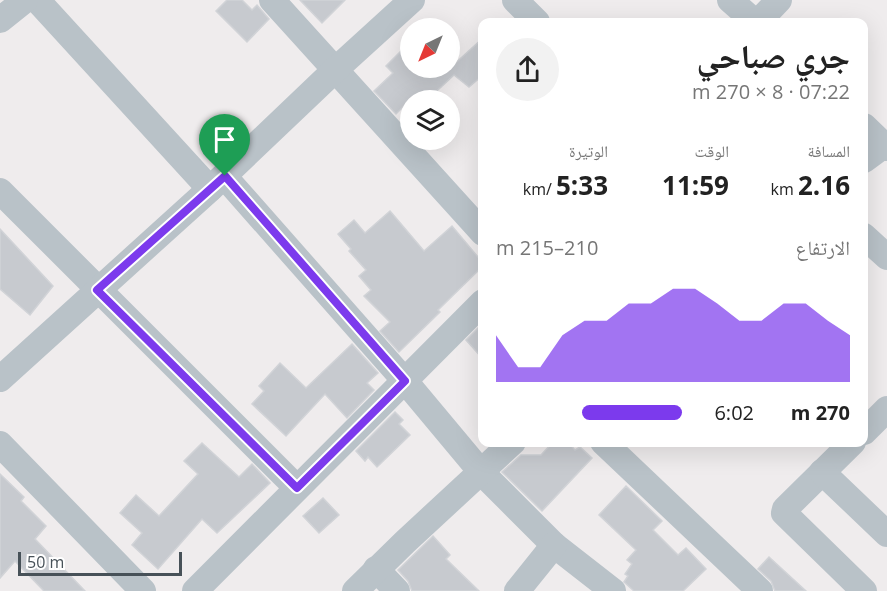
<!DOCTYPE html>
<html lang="ar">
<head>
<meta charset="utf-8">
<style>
  :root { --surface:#fff; --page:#f2f2f2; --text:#222; --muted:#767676; --accent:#7c3aed }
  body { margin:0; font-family:"Open Sans","Noto Naskh Arabic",sans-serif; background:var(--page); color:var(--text); direction:rtl; height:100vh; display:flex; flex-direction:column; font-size:22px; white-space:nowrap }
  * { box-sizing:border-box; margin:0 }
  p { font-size:20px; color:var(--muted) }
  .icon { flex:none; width:33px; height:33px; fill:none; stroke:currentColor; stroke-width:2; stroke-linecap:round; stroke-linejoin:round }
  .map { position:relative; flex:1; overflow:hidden; direction:ltr }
  .drawer { position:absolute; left:478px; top:18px; width:390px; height:429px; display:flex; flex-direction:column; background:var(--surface); border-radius:12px; box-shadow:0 6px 24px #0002; direction:rtl }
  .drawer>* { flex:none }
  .needle { width:39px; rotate:223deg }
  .controls { position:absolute; left:400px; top:18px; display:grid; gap:12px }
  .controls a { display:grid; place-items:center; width:60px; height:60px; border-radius:50%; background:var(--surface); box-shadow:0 6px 24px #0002; font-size:30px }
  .scale { position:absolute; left:18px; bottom:15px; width:164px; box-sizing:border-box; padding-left:6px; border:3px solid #475158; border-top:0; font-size:16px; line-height:21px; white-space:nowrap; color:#475158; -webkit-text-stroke:4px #fff; paint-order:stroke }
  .pin { position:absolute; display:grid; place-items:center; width:51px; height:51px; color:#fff; margin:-62px -26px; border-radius:50% 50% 50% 0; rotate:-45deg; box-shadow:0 0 6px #0007 }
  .pin .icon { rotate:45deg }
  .round { display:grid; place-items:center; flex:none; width:63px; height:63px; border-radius:32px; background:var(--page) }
  .overview { display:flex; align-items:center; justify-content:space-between; height:102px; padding:0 18px }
  h1 { font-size:33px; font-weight:700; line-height:45px }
  .stats { display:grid; grid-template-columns:repeat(3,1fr); gap:9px; height:102px; padding:6px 18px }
  .stats div { display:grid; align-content:center }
  .stats b { font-size:26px; font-weight:700 }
  .stats small { font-size:16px; font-weight:400 }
  .stats p { font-size:16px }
  .chart { height:168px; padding:12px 18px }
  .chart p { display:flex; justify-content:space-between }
  .chart svg { width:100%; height:108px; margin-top:6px; fill:var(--accent); opacity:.7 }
  ul { padding:0 18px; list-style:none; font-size:20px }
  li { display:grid; grid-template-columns:96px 72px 1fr; align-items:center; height:45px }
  li i { height:15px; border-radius:8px; background:var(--accent) }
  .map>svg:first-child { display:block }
  .building { fill:#c7cacf; stroke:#d1d3d7; stroke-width:1.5 }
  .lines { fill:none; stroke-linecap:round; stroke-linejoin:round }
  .minor { stroke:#b9c2c8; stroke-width:26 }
  .route-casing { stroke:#fff; stroke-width:12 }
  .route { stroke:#7c3aed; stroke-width:8 }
</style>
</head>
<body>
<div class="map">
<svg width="887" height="591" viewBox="0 0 887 591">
  <rect width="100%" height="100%" fill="#efeced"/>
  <!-- building -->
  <g class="building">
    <path d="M227,0H242L252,10L257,5L269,19L247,42L216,11Z"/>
    <path d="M300,0H345L322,23Z"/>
    <path d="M483,38V75L469,87L454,75L427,100H410L396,114L374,91L393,73L386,66L411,41V68H450Z"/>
    <path d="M390,211L424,251L452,226L483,263V266L438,310L440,312L399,352L380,331L390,322L364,296L371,290L359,276L366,270L349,251L351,249L338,234L354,220L365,233Z"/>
    <path d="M0,229L53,286L30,315L0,289Z"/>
    <path d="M483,323V359L466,340Z"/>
    <path d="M352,344L378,373L367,383L374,390L347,418L325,394L286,436L252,404L264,391L259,386L280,363L306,388Z"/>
    <path d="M395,412L403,420L399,424L410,435L377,467L368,457L365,461L356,451Z"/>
    <path d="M553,442H568L575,450L580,447L592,458L542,511L502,472L521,455H541Z"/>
    <path d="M202,443L239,477L252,464L270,483L217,533L202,519L158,569L132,545L142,533L120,513L136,495L159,516L198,474L184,461Z"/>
    <path d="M0,474L24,497L21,501L46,526L35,539L85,591H44L15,561L0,578Z"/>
    <path d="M626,486L662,521L653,530L678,555L686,548L706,569L683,591H634L624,582L628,576L625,574L632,564L627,560L636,550L599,515Z"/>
    <path d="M323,498L339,515L319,533L303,516Z"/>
    <path d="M433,536L450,555L446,559L479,591H412L408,581L398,570Z"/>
    <path d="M769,557L806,591H775L771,581L758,569Z"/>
  </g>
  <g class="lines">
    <!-- minor -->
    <g class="minor">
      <path d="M37,0L210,189"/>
      <path d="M272,0L483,233"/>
      <path d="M515,0L537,22"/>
      <path d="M730,0L755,22"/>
      <path d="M0,20L25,0"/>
      <path d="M758,22L779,0"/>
      <path d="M864,126L887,148"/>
      <path d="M864,160L887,143"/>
      <path d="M224,176L405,381L481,472L554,545L613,591"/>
      <path d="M0,191L297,488"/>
      <path d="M864,236L887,257"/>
      <path d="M0,379L210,189L335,70L412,0"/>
      <path d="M864,432L887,409"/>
      <path d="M603,442L760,591"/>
      <path d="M853,442L785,509L784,513L864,591"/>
      <path d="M0,444L143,591"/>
      <path d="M822,472L887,534"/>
      <path d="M376,569L397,591"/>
      <path d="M195,591L483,302"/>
      <path d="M355,591L405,542L513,442"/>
      <path d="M517,591L554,545"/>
    </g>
  </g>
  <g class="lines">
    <defs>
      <path id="route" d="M225,176L405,381L297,488L97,290Z"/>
    </defs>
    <!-- route casing -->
    <use href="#route" class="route-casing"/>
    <!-- route -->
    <use href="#route" class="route"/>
  </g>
</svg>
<div class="controls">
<a><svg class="needle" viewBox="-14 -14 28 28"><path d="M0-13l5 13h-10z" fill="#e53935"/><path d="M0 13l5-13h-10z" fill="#767676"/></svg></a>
<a><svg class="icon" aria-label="layers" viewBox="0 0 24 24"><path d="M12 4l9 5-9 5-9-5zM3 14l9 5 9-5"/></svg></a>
</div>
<div class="scale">50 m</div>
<div class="pin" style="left:225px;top:176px;background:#1e9e55"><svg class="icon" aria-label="arrive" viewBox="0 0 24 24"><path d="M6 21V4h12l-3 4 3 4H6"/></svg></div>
<section class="drawer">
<div class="overview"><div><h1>جري صباحي</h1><p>07:22 · 8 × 270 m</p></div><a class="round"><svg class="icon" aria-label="share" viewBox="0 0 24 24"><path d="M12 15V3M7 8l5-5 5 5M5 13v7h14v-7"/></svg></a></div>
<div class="stats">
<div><p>المسافة</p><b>2.16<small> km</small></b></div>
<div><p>الوقت</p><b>11:59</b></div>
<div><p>الوتيرة</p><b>5:33<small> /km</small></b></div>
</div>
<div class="chart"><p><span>الارتفاع</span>210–215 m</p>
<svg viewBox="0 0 160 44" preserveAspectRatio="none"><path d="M0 44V25L10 38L20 38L30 25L40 19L50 19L60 12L70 12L80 6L90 6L100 12L110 19L120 19L130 12L140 12L150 19L160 25V44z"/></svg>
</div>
<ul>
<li><b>270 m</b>6:02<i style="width:54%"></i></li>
</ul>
</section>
</div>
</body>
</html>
